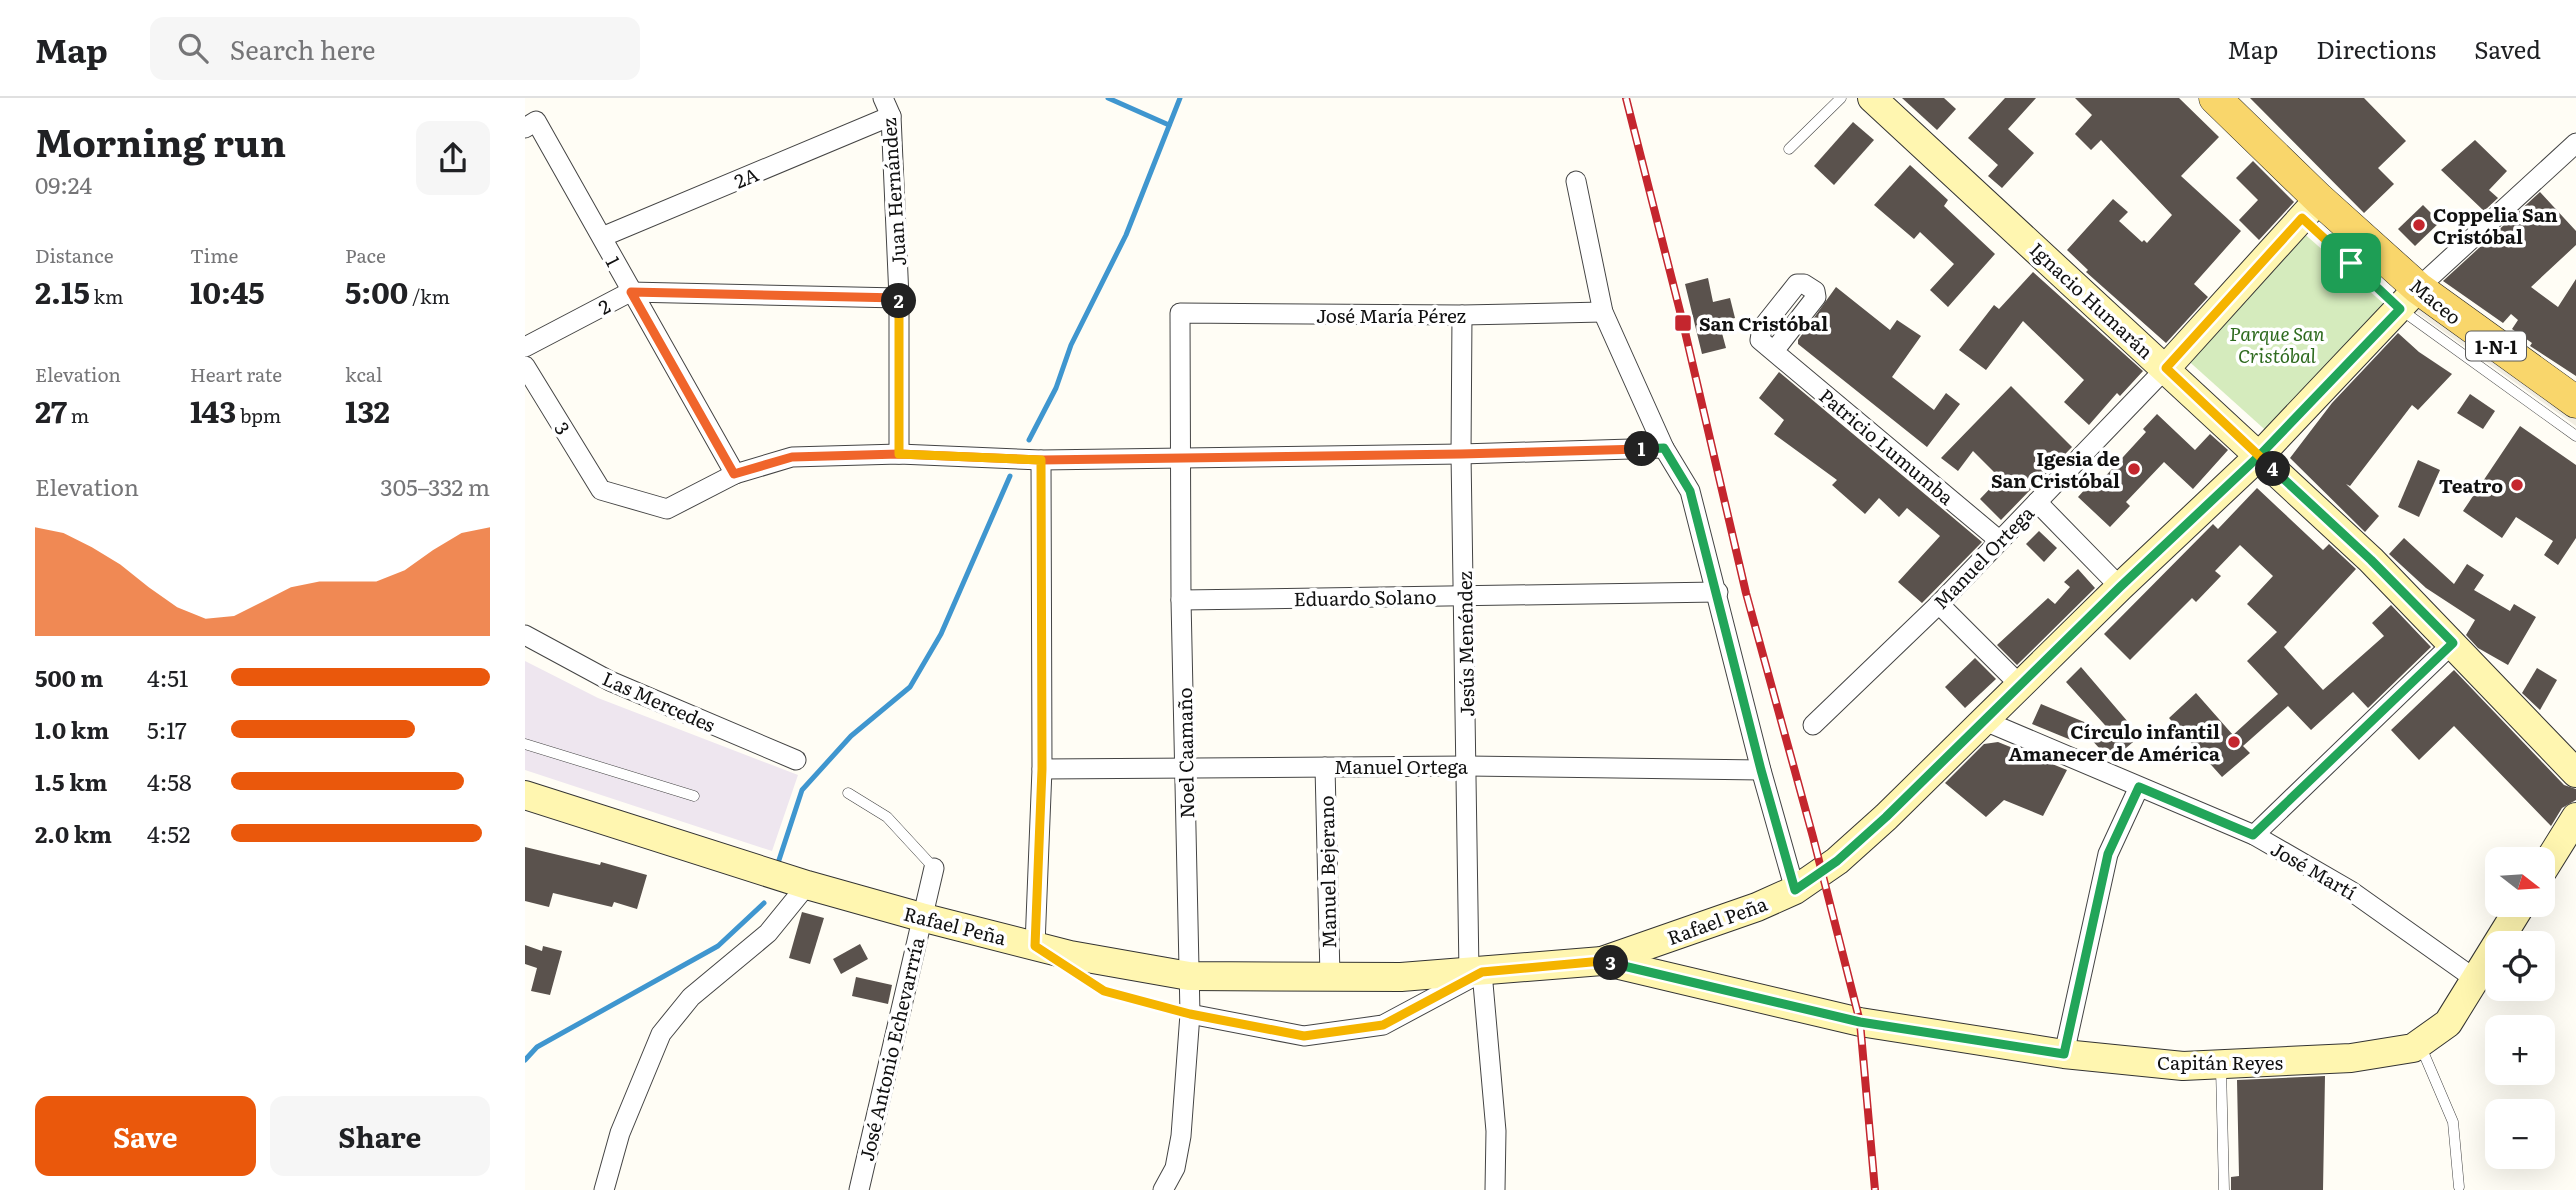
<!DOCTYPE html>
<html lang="en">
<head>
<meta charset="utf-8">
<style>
  :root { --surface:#fff; --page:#f6f6f6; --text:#202124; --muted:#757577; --line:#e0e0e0; --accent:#ea580c }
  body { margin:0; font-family:Literata,serif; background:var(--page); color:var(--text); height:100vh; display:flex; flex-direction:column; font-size:26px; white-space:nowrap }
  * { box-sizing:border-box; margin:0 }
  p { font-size:23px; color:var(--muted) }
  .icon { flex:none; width:38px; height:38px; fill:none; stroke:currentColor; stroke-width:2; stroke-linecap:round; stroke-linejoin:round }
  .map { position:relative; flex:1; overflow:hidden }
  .sheet { display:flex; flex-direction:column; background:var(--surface); width:525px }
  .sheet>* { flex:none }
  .needle { width:46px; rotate:107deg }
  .buttons { position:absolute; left:1960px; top:749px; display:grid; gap:14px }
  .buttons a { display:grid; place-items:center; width:70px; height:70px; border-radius:14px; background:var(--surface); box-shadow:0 7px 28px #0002; font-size:35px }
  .pin { position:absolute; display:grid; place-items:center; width:60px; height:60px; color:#fff; margin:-30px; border-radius:14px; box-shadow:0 4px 10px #0006 }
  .km { position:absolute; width:35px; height:35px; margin:-18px; border-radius:50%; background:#222; color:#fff; font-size:19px; line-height:35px; text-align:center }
  .round { display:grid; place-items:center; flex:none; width:74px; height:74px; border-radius:14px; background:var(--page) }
  .summary { display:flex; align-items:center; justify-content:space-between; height:119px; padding:0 35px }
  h1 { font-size:38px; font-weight:700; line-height:52px }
  .figures { display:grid; grid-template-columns:repeat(3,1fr); gap:10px; height:119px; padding:7px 35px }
  .figures div { display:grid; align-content:center }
  .figures b { font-size:30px; font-weight:700 }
  .figures small { font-size:19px; font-weight:400 }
  .figures p { font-size:19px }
  .chart { height:196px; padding:14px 35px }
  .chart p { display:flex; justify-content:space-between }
  .chart svg { width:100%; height:126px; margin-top:7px; fill:var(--accent); opacity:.7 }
  .action { display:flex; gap:14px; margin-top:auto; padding:14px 35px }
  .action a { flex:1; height:80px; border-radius:14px; background:var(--accent); color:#fff; font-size:28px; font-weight:700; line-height:80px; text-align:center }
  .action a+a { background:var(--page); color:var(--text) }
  ul { padding:0 35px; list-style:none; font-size:23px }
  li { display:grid; grid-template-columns:112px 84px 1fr; align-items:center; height:52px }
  li i { height:18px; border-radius:9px; background:var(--accent) }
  header { display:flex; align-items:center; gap:42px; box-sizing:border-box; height:98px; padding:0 35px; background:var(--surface); border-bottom:2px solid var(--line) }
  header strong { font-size:33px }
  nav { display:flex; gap:38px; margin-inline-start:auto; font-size:24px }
  .search { width:490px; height:63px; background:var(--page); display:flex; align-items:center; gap:18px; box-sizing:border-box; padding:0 24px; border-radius:14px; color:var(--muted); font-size:26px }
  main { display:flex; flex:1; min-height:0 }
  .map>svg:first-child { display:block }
  .industrial { fill:#eee6ef }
  .green { fill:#d5ebbd }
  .plaza { fill:#f1ede2 }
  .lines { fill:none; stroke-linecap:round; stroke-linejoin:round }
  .stream { stroke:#3f96cf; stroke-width:5 }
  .building { fill:#5a524d }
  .lane-casing { stroke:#444; stroke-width:11 }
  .street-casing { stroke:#444; stroke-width:21 }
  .secondary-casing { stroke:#333; stroke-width:30 }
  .primary-casing { stroke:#222; stroke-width:33 }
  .lane { stroke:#fff; stroke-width:10 }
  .street { stroke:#fff; stroke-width:19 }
  .secondary { stroke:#fff6b0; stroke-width:28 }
  .primary { stroke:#f9d66b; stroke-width:32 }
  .rail-casing { stroke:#c4262e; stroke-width:8 }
  .rail { stroke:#fff; stroke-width:5; stroke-dasharray:16; stroke-linecap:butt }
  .split-1-casing { stroke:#fff; stroke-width:14 }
  .split-2-casing { stroke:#fff; stroke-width:14 }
  .split-3-casing { stroke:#fff; stroke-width:14 }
  .split-4-casing { stroke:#fff; stroke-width:14 }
  .split-5-casing { stroke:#fff; stroke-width:14 }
  .split-1 { stroke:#22a559; stroke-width:9 }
  .split-2 { stroke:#f0652b; stroke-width:9 }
  .split-3 { stroke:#f5b400; stroke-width:9 }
  .split-4 { stroke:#22a559; stroke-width:9 }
  .split-5 { stroke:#f5b400; stroke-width:9 }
  .poi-dot { fill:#c4262e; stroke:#fff; stroke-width:2.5 }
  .labels { text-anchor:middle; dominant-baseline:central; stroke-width:7; stroke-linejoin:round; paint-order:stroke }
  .shield { fill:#fff; stroke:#585858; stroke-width:2 }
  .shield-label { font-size:18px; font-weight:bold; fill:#111 }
  .street-label { font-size:19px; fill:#111; stroke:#fff }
  .poi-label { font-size:19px; font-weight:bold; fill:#111; stroke:#fff; text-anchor:end }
  .park-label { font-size:19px; font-style:italic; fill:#2f6b1f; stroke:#fff }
</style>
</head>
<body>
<header>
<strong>Map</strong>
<div class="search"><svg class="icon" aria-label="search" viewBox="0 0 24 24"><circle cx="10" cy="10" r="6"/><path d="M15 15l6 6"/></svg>Search here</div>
<nav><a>Map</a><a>Directions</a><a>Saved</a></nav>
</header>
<main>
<section class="sheet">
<div class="summary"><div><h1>Morning run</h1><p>09:24</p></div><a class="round"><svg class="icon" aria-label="share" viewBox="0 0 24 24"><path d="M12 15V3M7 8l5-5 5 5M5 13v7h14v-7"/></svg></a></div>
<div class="figures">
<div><p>Distance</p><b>2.15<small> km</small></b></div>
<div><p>Time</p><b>10:45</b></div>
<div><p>Pace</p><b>5:00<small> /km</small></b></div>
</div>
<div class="figures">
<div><p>Elevation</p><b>27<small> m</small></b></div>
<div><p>Heart rate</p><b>143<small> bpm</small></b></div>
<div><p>kcal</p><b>132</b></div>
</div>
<div class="chart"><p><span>Elevation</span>305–332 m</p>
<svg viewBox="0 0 160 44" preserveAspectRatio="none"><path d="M0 44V6L10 8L20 13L30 19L40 27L50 34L60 38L70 37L80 32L90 27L100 25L110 25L120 25L130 21L140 14L150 8L160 6V44z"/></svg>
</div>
<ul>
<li><b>500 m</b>4:51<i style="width:100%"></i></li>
<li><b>1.0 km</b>5:17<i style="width:71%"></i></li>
<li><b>1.5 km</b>4:58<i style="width:90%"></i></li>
<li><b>2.0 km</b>4:52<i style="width:97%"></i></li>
</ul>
<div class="action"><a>Save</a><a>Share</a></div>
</section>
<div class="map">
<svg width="2051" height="1092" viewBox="0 0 2051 1092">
  <rect width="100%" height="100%" fill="#fffdf5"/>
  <!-- industrial -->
  <path class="industrial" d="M0,563L73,600L273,677L247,753L0,672Z"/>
  <!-- green -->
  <path class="green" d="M1775,132L1867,213L1747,338L1658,258Z"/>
  <!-- plaza -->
  <path class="plaza" d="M1893,208L2051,318V328L1891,214Z"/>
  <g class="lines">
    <!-- stream -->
    <g class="stream">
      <path d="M583,0L644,27"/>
      <path d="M504,342L531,290L546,247L601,137L655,0"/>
      <path d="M253,765L277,692L326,638L385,589L416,536L485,378"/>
      <path d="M0,962L12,949L193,848L239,805"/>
    </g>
  </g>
  <!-- building -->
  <g class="building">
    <path d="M1377,0H1419L1431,11L1412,32Z"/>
    <path d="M1480,0H1511L1483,31L1509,55L1477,90L1463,78L1473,67L1443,40Z"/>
    <path d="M1550,0H1654L1694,39L1656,78L1716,133L1669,186L1683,199L1641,245L1561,174L1563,172L1542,152L1588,101L1603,114L1594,123L1617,144L1619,142L1622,145L1647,117L1576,42L1566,52L1550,36L1567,17Z"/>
    <path d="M1725,0H1839L1881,43L1853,70L1869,86L1839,115Z"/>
    <path d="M1328,24L1349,42L1309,87L1289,68Z"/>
    <path d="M1950,42L1982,73L1964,92L1973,100L1959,113L1916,72Z"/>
    <path d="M1728,63L1769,104L1734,142L1714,122L1733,102L1711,80Z"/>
    <path d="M1385,67L1423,102L1419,108L1470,156L1423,209L1405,192L1429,166L1395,134L1389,141L1349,107Z"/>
    <path d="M2015,94L2051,133V147L2006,189L2033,209L2051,181V278L2005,248L2007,245L1987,231L1993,222L1986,216L1978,225L1918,183Z"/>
    <path d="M1898,107L1915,124L1890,148L1873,131Z"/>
    <path d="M1508,174L1618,273L1595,298L1592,295L1564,327L1539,304L1559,282L1498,223L1461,272L1434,252L1469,207L1474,211Z"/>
    <path d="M1183,180L1188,204L1205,200L1210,220L1194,224L1201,250L1177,256L1160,186Z"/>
    <path d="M1311,189L1365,232L1372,222L1396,238L1367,279L1409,312L1421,295L1435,306L1402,349L1273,246V242Z"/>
    <path d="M1873,235L1894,254L1927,276L1893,312L1887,307L1825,388L1821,386L1854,418L1840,434L1765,360L1807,305Z"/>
    <path d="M1254,274L1457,444L1397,505L1373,484L1415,438L1382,410L1374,419L1354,400L1340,416L1307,387L1312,382L1249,336L1259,322L1234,300Z"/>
    <path d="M1486,288L1547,349L1476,422L1455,401L1475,380L1448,353L1433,373L1416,360Z"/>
    <path d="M1945,296L1970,313L1958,331L1932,315Z"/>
    <path d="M1632,316L1670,352L1685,336L1703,352L1668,391L1639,364L1601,404L1605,408L1585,429L1553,399L1572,378L1576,383L1621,334L1618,331Z"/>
    <path d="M1995,328L2051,367V440L2033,467L2019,457L2028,443L1991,419L1977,440L1938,413Z"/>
    <path d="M1893,362L1915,372L1894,419L1873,409Z"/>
    <path d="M1732,390L1798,452L1804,446L1831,471L1759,549L1798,592L1859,538L1847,525L1866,507L1906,549L1843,610L1828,594L1786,632L1763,608L1718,648L1725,655L1697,679L1644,620L1671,595L1708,637L1753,596L1722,563L1752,534L1722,506L1748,478L1715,447L1690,473L1696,478L1671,504L1667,500L1605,562L1579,536L1688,426L1693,431Z"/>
    <path d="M1514,433L1532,450L1519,464L1501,446Z"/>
    <path d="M1879,440L1929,486L1942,466L1959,477L1949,492L1985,513L1989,506L2011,519L1983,567L1953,550L1941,537L1950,522L1901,490L1864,456Z"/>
    <path d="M1553,471L1570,490L1492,567L1472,547L1523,500L1530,506L1545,489L1539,484Z"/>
    <path d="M1450,560L1471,581L1440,610L1420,589Z"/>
    <path d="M1556,569L1615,638L1586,663L1553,627L1546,642L1507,626L1516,606L1588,636L1541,584Z"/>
    <path d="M2012,570L2032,582L2015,612L1997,595Z"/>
    <path d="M1929,572L2039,687L2051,691V702L2037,710L2026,728L1929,628L1894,662L1866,632Z"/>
    <path d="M1473,644L1542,672L1518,718L1479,702L1461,719L1420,685L1459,646Z"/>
    <path d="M0,749L75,767L76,764L122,777L112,811L89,804L87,809L28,795L24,809L0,803Z"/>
    <path d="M277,814L299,820L285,866L264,860Z"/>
    <path d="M335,846L343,861L316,876L308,861Z"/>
    <path d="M0,847L17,853L18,848L37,853L25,897L6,893L12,870L0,866Z"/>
    <path d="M331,879L367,887L363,906L327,898Z"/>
    <path d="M1800,978L1798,1092H1706V1079L1714,1078L1712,982Z"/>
  </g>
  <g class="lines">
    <defs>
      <g id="lane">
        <path d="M1264,51L1316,0"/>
        <path d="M1777,120L1875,211L2051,338"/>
        <path d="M0,646L169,698"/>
        <path d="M323,695L362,719L409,770"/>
        <path d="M537,865L579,893L665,916"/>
        <path d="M1896,949L1928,1024L1934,1089"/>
        <path d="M1696,970L1699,1092"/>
      </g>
      <g id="street">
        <path d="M358,0L366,18L374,200V356"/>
        <path d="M0,30L11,23L210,376"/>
        <path d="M1051,83L1078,214L1139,350L1165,393L1236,672L1270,792"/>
        <path d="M77,139L366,18"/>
        <path d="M1893,190L2051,45"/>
        <path d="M937,217L936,356L944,874"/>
        <path d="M0,249L105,194L374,200"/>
        <path d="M1249,253L1291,199L1290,193L1279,186H1272L1237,230L1235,242L1475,443"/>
        <path d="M0,268L76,392L142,411L210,376L267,359L374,356L516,362L936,356L1139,350"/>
        <path d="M1512,404L1595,489"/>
        <path d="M656,502L1193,494"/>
        <path d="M1414,506L1496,588"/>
        <path d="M0,537L85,583L271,662"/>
        <path d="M1460,623L1729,737L1826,793L1950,881"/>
        <path d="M1288,627L1414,506L1641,270"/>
        <path d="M800,669L805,879"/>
        <path d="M517,671L942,668L1236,672"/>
        <path d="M1729,737L1928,545"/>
        <path d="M510,847L517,671L516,362"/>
        <path d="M665,916L779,938L858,927L957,874L971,1033L970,1092"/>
        <path d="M1539,956L1583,756L1614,689"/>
        <path d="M79,1092L95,1035L136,936L166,899L243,835L282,787"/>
        <path d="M334,1092L409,770"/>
        <path d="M638,1092L650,1070L656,1038L665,916L656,502L655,215L937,217L1078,214"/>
      </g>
      <g id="secondary">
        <path d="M1347,0L1846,462L2051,675"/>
        <path d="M1641,270L1794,101"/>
        <path d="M0,697L282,787L396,819L545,857L664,878L876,879L1077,863L1232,809L1270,792L1312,763L1361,719L1595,489L1734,358L1893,190"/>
        <path d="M2018,772L2051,719"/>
        <path d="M1077,863L1335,924L1539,956L1658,968L1826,960L1888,950L1923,925L1996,807"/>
      </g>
      <path id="primary" d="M1690,0L1794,101L1893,190L2051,304"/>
    </defs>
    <!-- lane casing -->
    <use href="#lane" class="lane-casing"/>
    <!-- street casing -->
    <use href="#street" class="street-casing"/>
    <!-- secondary casing -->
    <use href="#secondary" class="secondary-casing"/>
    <!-- primary casing -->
    <use href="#primary" class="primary-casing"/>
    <!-- lane -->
    <use href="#lane" class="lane"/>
    <!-- street -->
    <use href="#street" class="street"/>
    <!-- secondary -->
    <use href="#secondary" class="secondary"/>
    <!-- primary -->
    <use href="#primary" class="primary"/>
    <defs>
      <path id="rail" d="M1101,0L1158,225L1221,495L1288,739L1335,924L1350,1092"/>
    </defs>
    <!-- rail casing -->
    <use href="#rail" class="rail-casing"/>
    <!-- rail -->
    <use href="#rail" class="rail"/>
  </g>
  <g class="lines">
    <defs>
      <path id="split-1" d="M1117,351L1139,350L1165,393L1236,672L1270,792L1312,763L1361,719L1595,489L1734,358L1875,211L1826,165"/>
      <path id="split-2" d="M374,203V200L106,194L209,376L267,359L374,356L516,362L936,356L1117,351"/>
      <path id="split-3" d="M374,203V356L516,362L517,671L510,848L579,893L665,916L779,938L858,927L957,874L1077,863L1086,865"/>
      <path id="split-4" d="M1086,865L1335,924L1539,956L1583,756L1614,689L1728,737L1928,545L1846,462L1748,371"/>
      <path id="split-5" d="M1748,371L1641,270L1777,120L1826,165"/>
    </defs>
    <!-- split-1 casing -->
    <use href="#split-1" class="split-1-casing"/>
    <!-- split-2 casing -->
    <use href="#split-2" class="split-2-casing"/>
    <!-- split-3 casing -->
    <use href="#split-3" class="split-3-casing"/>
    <!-- split-4 casing -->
    <use href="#split-4" class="split-4-casing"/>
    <!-- split-5 casing -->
    <use href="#split-5" class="split-5-casing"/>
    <!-- split-1 -->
    <use href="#split-1" class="split-1"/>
    <!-- split-2 -->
    <use href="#split-2" class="split-2"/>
    <!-- split-3 -->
    <use href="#split-3" class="split-3"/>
    <!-- split-4 -->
    <use href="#split-4" class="split-4"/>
    <!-- split-5 -->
    <use href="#split-5" class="split-5"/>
  </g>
  <!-- markers -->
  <g class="poi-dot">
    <circle cx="1894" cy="127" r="7"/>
    <rect x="1149" y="216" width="18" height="18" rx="3.5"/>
    <circle cx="1609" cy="371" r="7"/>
    <circle cx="1992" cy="387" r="7"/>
    <circle cx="1709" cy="644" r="7"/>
  </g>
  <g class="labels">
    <!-- shield labels -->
    <rect class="shield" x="1941" y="233.5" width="60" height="29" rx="5"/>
    <g class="shield-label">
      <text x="1971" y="248">1-N-1</text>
    </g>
    <!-- street labels -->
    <g class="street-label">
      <text transform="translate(221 79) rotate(-23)">2A</text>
      <text transform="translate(368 94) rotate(-94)">Juan Hernández</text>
      <text transform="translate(89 163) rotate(63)">1</text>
      <text transform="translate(1567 202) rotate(43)">Ignacio Humarán</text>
      <text transform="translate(1911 203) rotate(39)">Maceo</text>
      <text transform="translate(79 208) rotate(-28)">2</text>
      <text x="866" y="217">José María Pérez</text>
      <text transform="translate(38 330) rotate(58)">3</text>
      <text transform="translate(1362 348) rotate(40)">Patricio Lumumba</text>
      <text transform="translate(1458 459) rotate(-46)">Manuel Ortega</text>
      <text transform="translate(840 499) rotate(-1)">Eduardo Solano</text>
      <text transform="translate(940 546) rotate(-91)">Jesús Menéndez</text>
      <text transform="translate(134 603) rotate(24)">Las Mercedes</text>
      <text transform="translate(660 655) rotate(-91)">Noel Caamaño</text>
      <text x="876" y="668">Manuel Ortega</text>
      <text transform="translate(1789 772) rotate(30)">José Martí</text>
      <text transform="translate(802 774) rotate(-91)">Manuel Bejerano</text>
      <text transform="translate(1192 822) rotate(-20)">Rafael Peña</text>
      <text transform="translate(430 827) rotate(14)">Rafael Peña</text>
      <text transform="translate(366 951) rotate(-77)">José Antonio Echevarrría</text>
      <text x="1695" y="964">Capitán Reyes</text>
    </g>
    <!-- poi labels -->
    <g class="poi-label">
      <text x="1908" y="116" text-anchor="start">Coppelia San<tspan x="1908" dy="22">Cristóbal</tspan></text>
      <text x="1174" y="225" text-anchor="start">San Cristóbal</text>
      <text x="1595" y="360">Igesia de<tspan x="1595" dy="22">San Cristóbal</tspan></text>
      <text x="1978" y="387">Teatro</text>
      <text x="1695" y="633">Círculo infantil<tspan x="1695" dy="22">Amanecer de América</tspan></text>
    </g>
    <!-- park labels -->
    <g class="park-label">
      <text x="1752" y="235">Parque San<tspan x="1752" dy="22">Cristóbal</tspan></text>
    </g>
  </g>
</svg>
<div class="buttons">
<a><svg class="needle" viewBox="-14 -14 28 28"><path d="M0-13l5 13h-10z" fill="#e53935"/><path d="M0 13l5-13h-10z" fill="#757577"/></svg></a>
<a><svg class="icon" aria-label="locate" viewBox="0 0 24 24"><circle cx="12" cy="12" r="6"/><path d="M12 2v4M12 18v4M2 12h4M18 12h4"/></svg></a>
<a>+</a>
<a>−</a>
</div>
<div class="pin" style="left:1826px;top:165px;background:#1e9e55"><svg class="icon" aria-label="arrive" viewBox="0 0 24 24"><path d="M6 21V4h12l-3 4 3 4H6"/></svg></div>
<b class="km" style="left:1117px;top:351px">1</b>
<b class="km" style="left:374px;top:203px">2</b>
<b class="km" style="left:1086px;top:865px">3</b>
<b class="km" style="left:1748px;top:371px">4</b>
</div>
</main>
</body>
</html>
